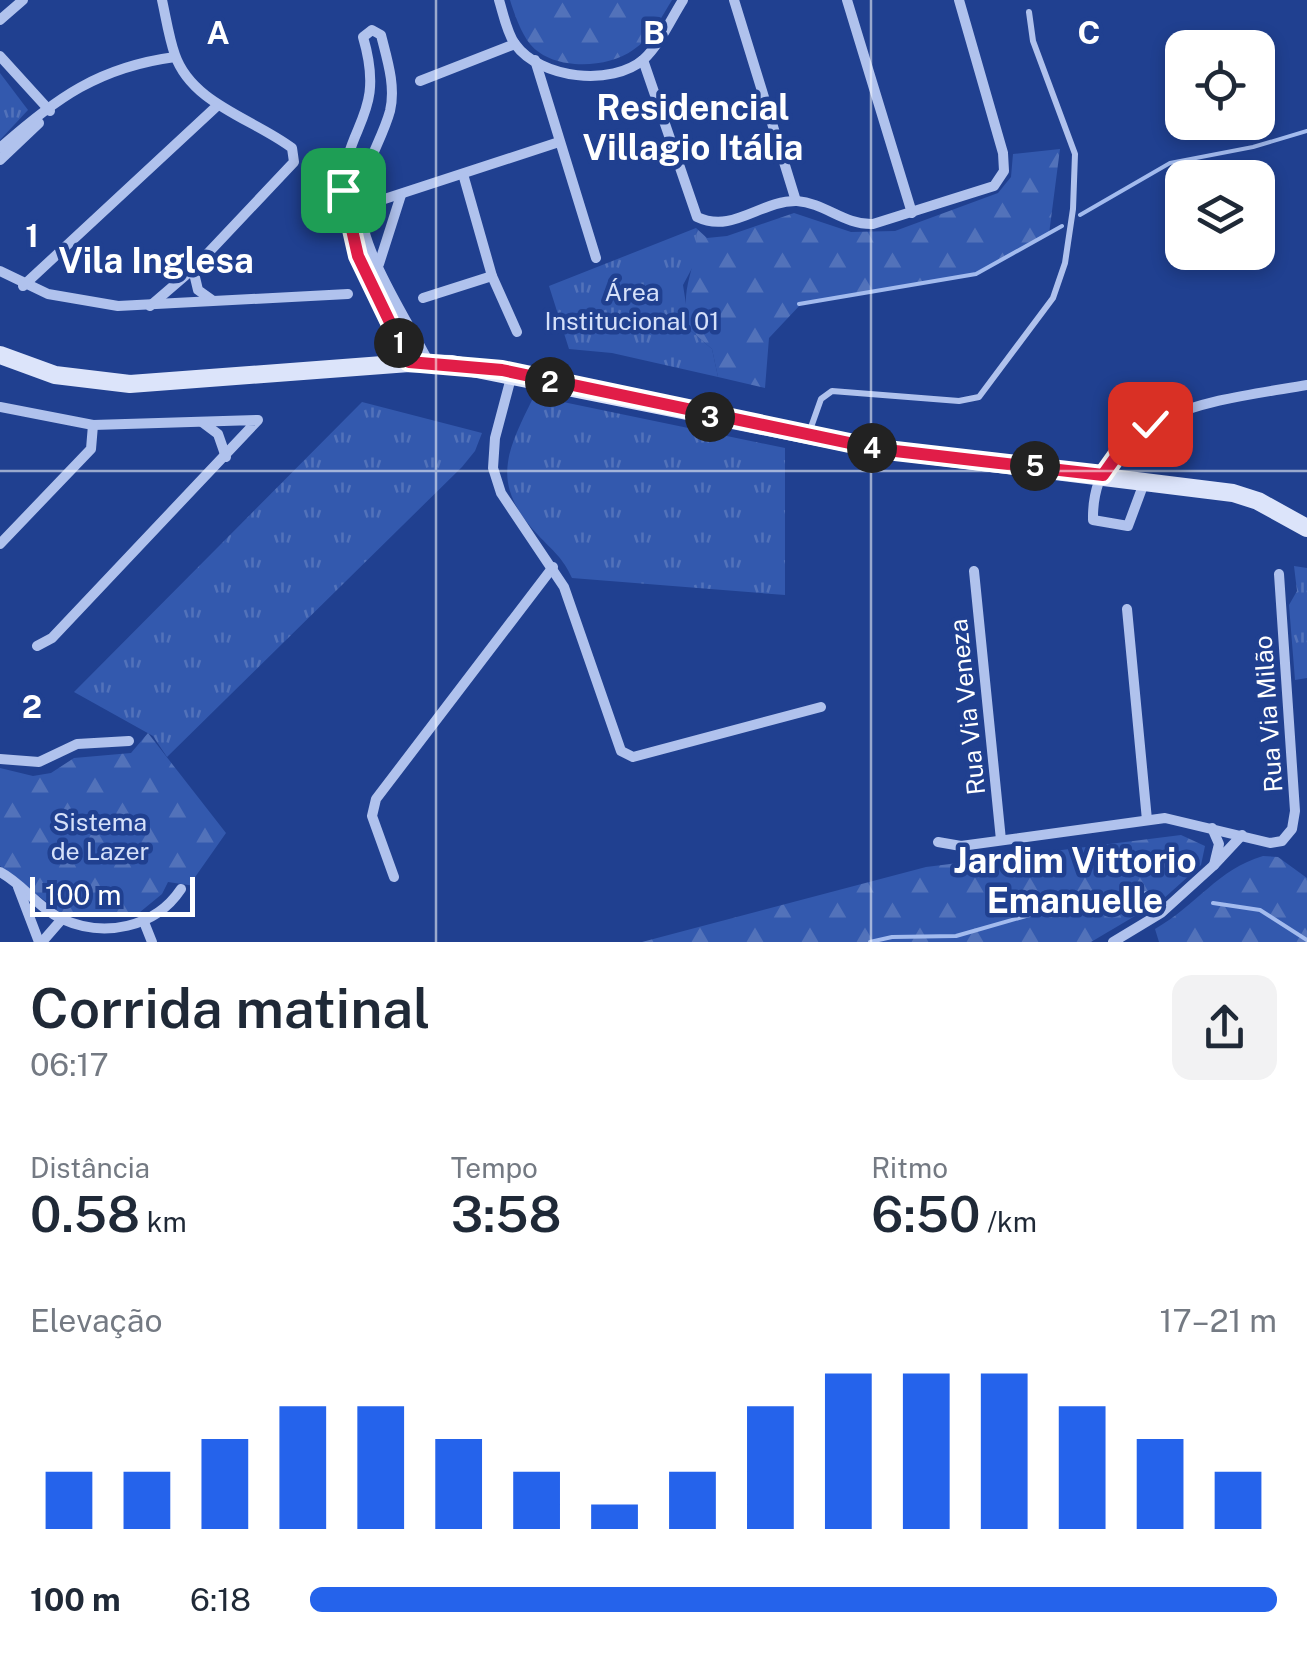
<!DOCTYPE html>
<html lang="pt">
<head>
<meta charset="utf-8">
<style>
  :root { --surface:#fff; --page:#f2f2f3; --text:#1f2937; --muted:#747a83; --accent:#2563eb }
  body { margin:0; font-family:"Public Sans",sans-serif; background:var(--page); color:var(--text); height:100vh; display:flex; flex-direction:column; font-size:38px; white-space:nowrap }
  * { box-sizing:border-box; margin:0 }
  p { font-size:32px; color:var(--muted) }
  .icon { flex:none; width:55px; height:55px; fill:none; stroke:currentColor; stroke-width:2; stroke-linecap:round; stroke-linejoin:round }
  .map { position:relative; height:942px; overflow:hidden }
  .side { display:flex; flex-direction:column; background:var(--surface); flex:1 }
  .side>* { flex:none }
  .buttons { position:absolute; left:1165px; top:30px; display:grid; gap:20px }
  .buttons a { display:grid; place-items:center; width:110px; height:110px; border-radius:20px; background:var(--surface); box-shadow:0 5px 15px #0003; font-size:50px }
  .scale { position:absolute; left:30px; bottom:25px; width:165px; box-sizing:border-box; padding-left:10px; border:5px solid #fff; border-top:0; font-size:28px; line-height:35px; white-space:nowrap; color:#fff; -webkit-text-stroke:8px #204090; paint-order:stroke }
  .pin { position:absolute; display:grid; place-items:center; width:85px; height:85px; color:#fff; margin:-42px; border-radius:20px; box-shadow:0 5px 15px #0006 }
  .km { position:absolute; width:50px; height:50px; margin:-25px; border-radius:50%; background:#222; color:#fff; font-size:28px; line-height:50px; text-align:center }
  .round { display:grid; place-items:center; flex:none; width:105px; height:105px; border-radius:20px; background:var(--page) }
  .overview { display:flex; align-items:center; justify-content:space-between; height:170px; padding:0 30px }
  h1 { font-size:55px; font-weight:600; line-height:75px }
  .figures { display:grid; grid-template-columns:repeat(3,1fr); gap:15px; height:170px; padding:10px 30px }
  .figures div { display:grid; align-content:center }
  .figures b { font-size:50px; font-weight:600 }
  .figures small { font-size:28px; font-weight:400 }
  .figures p { font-size:28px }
  .chart { height:280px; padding:20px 30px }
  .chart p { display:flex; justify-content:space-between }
  .chart svg { width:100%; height:180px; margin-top:10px; stroke:var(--accent); stroke-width:6 }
  ul { padding:0 30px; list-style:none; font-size:32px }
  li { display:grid; grid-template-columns:160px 120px 1fr; align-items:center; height:75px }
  li i { height:25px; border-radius:12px; background:var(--accent) }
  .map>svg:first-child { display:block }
  .grass { fill:url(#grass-tufts) }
  .forest { fill:url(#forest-firs) }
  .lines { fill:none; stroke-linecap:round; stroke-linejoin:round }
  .stream { stroke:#a3bbee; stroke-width:4 }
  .lane { stroke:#b0c2ed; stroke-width:6 }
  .street { stroke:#b0c2ed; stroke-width:10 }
  .secondary { stroke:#dce4fa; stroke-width:18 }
  .route-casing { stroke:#fff; stroke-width:20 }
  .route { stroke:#e11d48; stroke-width:12 }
  .grid { fill:none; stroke:#fff; stroke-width:2.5; stroke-opacity:0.55 }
  .labels { text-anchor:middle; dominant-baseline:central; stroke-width:9; stroke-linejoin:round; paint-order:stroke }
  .park-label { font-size:25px; fill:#d5e0f9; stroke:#204090 }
  .street-label { font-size:25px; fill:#fff; stroke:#204090 }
  .district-label { font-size:35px; font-weight:bold; fill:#fff; stroke:#204090 }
  .grid-label { font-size:32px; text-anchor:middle; font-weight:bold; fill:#fff; stroke:#204090; stroke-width:9; stroke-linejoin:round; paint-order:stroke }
</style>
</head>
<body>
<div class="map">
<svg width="1307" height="942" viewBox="0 0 1307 942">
  <defs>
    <pattern id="grass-tufts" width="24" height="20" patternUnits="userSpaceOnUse" patternTransform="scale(2.5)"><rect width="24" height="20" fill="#3359ae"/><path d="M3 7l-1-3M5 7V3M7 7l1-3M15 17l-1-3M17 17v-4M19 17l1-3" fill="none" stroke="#5272ba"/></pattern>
    <pattern id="forest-firs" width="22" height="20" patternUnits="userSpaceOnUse" patternTransform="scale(2.5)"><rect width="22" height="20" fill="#3359ae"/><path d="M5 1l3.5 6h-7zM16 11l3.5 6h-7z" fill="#5272ba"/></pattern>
  </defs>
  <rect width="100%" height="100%" fill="#204090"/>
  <!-- grass -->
  <g class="grass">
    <path d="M0,73L28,110L0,140Z"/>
    <path d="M696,228L698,257L683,285L690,330L712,349L718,377L612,353L569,349L549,286Z"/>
    <path d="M539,397L785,448V595L572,578C563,558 553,551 538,535C490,484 506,453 533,398Z"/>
    <path d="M362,402L482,433L475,451L462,467L167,757L153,736L74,692Z"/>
    <path d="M1294,566L1307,568V678L1295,680L1289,605L1297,591Z"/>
  </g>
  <!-- forest -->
  <g class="forest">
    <path d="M510,0H672C661,18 651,38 633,50C607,69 552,71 530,44C521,33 514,13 510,0Z"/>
    <path d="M1060,149L1049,234L976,274L801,304L769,338L765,388L718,377L712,349L690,330C677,283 699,272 696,228L707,238L727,236L794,213L851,232L895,231L998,193L1011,177L1013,154Z"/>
    <path d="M148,733L226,833L193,880L195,886L168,882L162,894L134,917H66L0,866V768L33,776L51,773L74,758L131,753Z"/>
    <path d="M1181,835L1205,846L1201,865L1162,900L1091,942H642L926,867Z"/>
    <path d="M1263,856L1278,857L1307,878V942H1159L1155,929C1197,905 1218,869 1263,856Z"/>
  </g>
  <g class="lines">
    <!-- stream -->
    <g class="stream">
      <path d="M1080,215L1170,163L1253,147L1307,131"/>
      <path d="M799,304L976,274L1062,226"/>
      <path d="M1213,903L1260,910L1307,940"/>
      <path d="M870,942L892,937L956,936L1099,895L1154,893"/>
    </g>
    <!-- lane -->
    <path class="lane" d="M810,430L821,399L832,391L959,401L979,397L1053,298L1065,263L1073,209L1075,154L1033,41L1029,12"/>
    <!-- street -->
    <g class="street">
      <path d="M499,0C503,13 507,33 515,44C540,79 612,87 644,59C660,44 671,19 683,0"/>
      <path d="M734,0L796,201"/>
      <path d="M847,0L912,213"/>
      <path d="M0,20L23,0"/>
      <path d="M0,56L50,111"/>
      <path d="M535,60L596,258"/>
      <path d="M643,60L697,217C733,234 761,200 797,201C825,203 844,225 873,224L994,186L1004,171L1003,153L959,0"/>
      <path d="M420,81L515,44"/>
      <path d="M0,148C56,98 99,67 175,57"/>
      <path d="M0,160L39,123"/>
      <path d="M463,174L492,276L517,332"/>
      <path d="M360,207L559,142"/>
      <path d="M379,264L401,195"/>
      <path d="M193,269L198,290L212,300"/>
      <path d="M0,271L48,294L118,306L348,294"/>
      <path d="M23,286L218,105"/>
      <path d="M423,298L492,276"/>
      <path d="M150,306L193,269L294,162L292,148C254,119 192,104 175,55C169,38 166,18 162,0"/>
      <path d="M409,363C385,312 342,250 343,192C344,123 387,118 363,37L372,30L381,35C387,59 396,86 390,111C381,144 359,171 360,207C362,253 408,321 429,363"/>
      <path d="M512,374L495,438L493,468L501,493L564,587L621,751L633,757L821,707"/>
      <path d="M0,407L93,425L258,420L52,638L37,646"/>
      <path d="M202,422L218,434L226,457"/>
      <path d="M1144,483L1128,526L1093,520C1091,409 1227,399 1307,385"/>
      <path d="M0,544L91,449L93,425"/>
      <path d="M974,571L1001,840"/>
      <path d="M1127,609L1147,820"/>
      <path d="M0,759L39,762L77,744L129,741"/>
      <path d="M1212,828L1219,844L1214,865L1242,835"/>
      <path d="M938,842L961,846L1165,818L1270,843L1282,841L1292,829L1295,811L1279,574"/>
      <path d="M0,872C23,884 38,908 62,919C104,938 155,928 181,889"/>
      <path d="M394,877L372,816L376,799L553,567"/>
      <path d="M18,887L39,942"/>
      <path d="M144,922L152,942"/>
      <path d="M42,942L62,919"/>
      <path d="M1113,942L1161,913L1214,865"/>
    </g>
    <!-- secondary -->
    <path class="secondary" d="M0,355L55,375L130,384L409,363L452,364L878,449L1233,493L1258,501L1307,528"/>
  </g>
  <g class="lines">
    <defs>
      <path id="route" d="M343,190L358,256L409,362L502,370L878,449L1103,475L1125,444L1150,424"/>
    </defs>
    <!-- route casing -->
    <use href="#route" class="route-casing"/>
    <!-- route -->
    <use href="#route" class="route"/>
  </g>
  <!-- grid -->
  <path class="grid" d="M436,0V942M871,0V942M0,471H1307"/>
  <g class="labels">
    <!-- park labels -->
    <g class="park-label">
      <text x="632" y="292">Área<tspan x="632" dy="29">Institucional 01</tspan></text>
      <text x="100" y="822">Sistema<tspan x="100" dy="29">de Lazer</tspan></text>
    </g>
    <!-- street labels -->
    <g class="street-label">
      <text transform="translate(967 707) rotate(-96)">Rua Via Veneza</text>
      <text transform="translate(1268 714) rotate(-94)">Rua Via Milão</text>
    </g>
    <!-- district labels -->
    <g class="district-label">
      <text x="693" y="107">Residencial<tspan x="693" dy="40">Villagio Itália</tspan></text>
      <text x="156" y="260">Vila Inglesa</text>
      <text x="1075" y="860">Jardim Vittorio<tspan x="1075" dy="40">Emanuelle</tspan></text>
    </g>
  </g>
  <g class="grid-label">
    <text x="218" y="44">A</text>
    <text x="654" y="44">B</text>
    <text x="1089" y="44">C</text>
    <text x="32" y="247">1</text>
    <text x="32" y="718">2</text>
  </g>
</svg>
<div class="buttons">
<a><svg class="icon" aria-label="locate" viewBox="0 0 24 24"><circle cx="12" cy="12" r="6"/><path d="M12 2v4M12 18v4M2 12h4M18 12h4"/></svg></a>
<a><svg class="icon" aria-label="layers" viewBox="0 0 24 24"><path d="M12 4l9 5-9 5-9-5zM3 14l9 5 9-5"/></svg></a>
</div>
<div class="scale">100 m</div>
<div class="pin" style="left:343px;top:190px;background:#1e9e55"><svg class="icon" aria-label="arrive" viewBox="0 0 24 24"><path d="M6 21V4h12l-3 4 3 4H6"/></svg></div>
<div class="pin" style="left:1150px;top:424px;background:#d93025"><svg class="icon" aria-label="check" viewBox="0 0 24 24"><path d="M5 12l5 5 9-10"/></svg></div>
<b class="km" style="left:399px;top:343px">1</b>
<b class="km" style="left:550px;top:382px">2</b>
<b class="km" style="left:710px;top:417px">3</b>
<b class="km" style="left:872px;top:448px">4</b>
<b class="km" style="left:1035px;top:466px">5</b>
</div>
<section class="side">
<div class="overview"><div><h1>Corrida matinal</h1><p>06:17</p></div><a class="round"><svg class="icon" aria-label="share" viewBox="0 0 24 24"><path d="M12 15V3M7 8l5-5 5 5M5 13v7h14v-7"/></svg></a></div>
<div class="figures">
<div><p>Distância</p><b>0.58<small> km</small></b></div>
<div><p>Tempo</p><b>3:58</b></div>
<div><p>Ritmo</p><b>6:50<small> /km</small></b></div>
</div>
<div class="chart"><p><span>Elevação</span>17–21 m</p>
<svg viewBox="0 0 160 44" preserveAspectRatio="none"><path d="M5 44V30M15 44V30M25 44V22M35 44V14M45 44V14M55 44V22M65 44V30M75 44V38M85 44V30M95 44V14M105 44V6M115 44V6M125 44V6M135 44V14M145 44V22M155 44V30"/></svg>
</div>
<ul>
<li><b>100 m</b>6:18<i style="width:100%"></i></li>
</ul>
</section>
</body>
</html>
